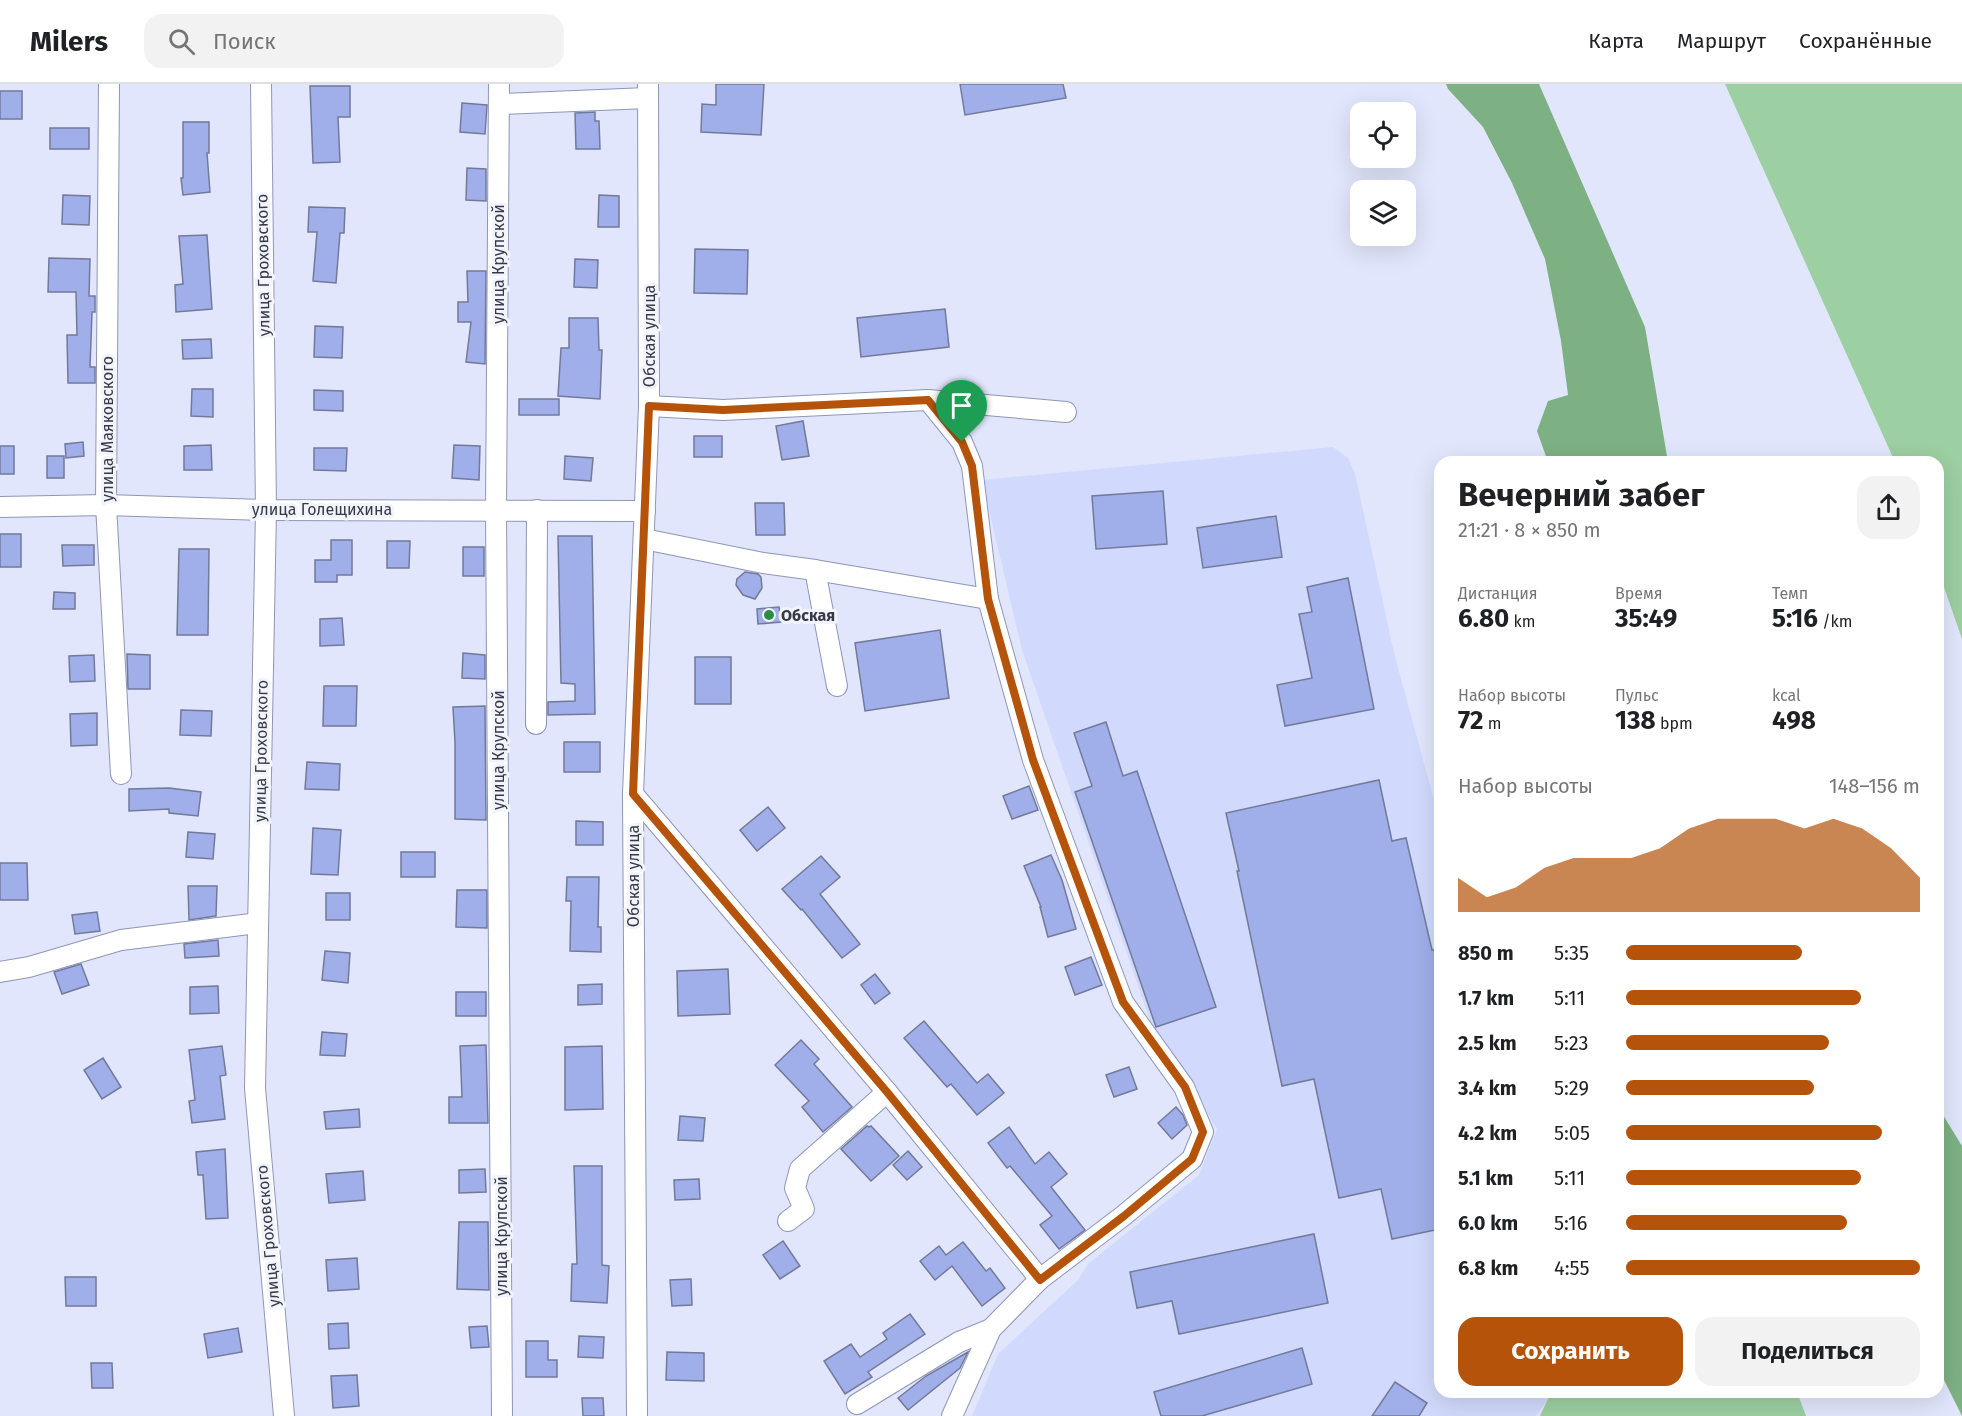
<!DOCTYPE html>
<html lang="ru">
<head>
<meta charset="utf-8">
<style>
  :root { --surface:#fff; --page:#f2f2f2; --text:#202124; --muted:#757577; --line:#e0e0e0; --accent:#b45309 }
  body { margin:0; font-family:"Fira Sans",sans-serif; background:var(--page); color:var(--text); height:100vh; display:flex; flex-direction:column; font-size:22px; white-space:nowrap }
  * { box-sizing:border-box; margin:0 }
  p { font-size:20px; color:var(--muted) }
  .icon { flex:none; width:33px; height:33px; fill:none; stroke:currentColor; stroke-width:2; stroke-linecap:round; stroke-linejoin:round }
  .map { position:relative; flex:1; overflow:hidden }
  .panel { position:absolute; left:1434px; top:372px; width:510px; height:942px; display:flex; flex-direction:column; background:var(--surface); border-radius:18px; box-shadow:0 6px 24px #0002 }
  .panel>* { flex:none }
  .tools { position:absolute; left:1350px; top:18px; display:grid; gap:12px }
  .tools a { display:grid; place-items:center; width:66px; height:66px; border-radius:12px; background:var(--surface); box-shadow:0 6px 24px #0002; font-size:30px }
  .pin { position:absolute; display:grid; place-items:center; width:51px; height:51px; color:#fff; margin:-62px -26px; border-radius:50% 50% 50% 0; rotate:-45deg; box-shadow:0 0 6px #0007 }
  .pin .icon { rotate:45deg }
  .round { display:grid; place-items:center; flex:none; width:63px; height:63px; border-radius:18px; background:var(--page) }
  .head { display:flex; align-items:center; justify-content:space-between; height:102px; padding:0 24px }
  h1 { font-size:33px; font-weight:700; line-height:45px }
  .metrics { display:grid; grid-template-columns:repeat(3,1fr); gap:9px; height:102px; padding:6px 24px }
  .metrics div { display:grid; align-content:center }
  .metrics b { font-size:26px; font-weight:700 }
  .metrics small { font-size:16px; font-weight:400 }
  .metrics p { font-size:16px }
  .chart { height:168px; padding:12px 24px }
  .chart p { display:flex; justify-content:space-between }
  .chart svg { width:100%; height:108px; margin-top:6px; fill:var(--accent); opacity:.7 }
  .primary-button { display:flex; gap:12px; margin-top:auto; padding:12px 24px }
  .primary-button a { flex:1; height:69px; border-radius:18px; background:var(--accent); color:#fff; font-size:24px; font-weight:700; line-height:69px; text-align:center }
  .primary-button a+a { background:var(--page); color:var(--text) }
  ul { padding:0 24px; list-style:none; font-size:20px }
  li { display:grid; grid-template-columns:96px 72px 1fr; align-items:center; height:45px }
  li i { height:15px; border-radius:8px; background:var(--accent) }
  header { display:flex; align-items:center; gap:36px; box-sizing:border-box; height:84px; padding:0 30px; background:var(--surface); border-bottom:2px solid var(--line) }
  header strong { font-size:28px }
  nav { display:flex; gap:33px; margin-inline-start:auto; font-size:21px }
  .search { width:420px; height:54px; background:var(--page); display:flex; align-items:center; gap:15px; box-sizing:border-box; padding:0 21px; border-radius:18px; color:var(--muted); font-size:22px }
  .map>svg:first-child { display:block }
  .built { fill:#d1dafc }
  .green { fill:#9ccfa2 }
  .water { fill:#7db183 }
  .building { fill:#a0aee9; stroke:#727a9a; stroke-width:1.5 }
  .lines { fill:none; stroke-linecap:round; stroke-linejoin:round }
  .minor-casing { stroke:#8e96b7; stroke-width:22 }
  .minor { stroke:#fff; stroke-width:20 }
  .route-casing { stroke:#fff; stroke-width:12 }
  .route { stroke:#b45309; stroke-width:8 }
  .poi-dot { fill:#2b8e43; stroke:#f2f4fb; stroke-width:2 }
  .labels { text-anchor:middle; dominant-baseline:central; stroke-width:6; stroke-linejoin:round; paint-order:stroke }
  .street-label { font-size:16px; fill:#363947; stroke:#f2f4fb }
  .poi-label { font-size:16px; font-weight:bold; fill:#363947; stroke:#f2f4fb; text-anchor:start }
</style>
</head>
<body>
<header>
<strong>Milers</strong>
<div class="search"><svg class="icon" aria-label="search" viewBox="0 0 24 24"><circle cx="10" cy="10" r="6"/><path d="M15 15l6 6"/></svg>Поиск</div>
<nav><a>Карта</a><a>Маршрут</a><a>Сохранённые</a></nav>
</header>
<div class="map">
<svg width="1962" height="1332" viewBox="0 0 1962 1332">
  <rect width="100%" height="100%" fill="#e1e6fc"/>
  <!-- built -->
  <path class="built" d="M1333,363L1348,374L1355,389L1394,569L1440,738V1308H1547L1551,1310L1536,1332H972L998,1270L1077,1197L1089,1179L1199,1091L1217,1045L1154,948L1022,566L982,396Z"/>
  <!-- green -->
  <g class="green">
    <path d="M1725,0H1962V555L1938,486V378H1895Z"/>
    <path d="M1551,1308H1797L1806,1332H1540Z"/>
  </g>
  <!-- water -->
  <g class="water">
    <path d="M1446,0H1539L1645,243L1668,378H1548L1537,347L1548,317L1568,311L1561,257L1545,175L1512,99L1483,43L1448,5Z"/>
    <path d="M1938,1013L1943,1031L1962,1062V1332L1938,1284Z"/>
  </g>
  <!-- building -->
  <g class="building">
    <path d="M716,0H764L761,51L701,48L702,20L716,21Z"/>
    <path d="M960,0H1063L1066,14L965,31Z"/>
    <path d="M310,2H350V33H338L340,78L313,79Z"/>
    <rect x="0" y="7" width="22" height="28"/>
    <path d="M462,19L487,21L485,50L460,48Z"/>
    <path d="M595,28V37H599L600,65H576L575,29Z"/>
    <path d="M183,38H209V69H207L210,108L183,111L181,94H183Z"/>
    <rect x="50" y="44" width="39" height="21"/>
    <path d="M467,84L486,85V117L466,116Z"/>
    <path d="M63,111L90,112L89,141L62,140Z"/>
    <path d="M599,111L619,112V143H598Z"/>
    <path d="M309,123L345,124L344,149H340L336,199L313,197L317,148H308Z"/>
    <path d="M207,151L212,225L176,228L175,201L183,200L179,152Z"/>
    <path d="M695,165L748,166L747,210L694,209Z"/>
    <path d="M49,174L90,175L89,212H95V228H92L90,283H95V299H68L67,251H77L76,208H48Z"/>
    <path d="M575,175L598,176L597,204L574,203Z"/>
    <path d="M467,187H486L485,280L466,278L471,238H458V218H468Z"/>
    <path d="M945,225L949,263L861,273L857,234Z"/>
    <path d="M569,234H598L599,266H602L600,315L558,312L561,264H569Z"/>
    <path d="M315,242L343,243L342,274L314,273Z"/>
    <path d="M211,255L212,274L183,275L182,256Z"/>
    <path d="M192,305H213V333L191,332Z"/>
    <path d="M314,306L343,307V327L314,326Z"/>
    <rect x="519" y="315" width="40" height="16"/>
    <path d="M803,337L809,372L782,376L776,342Z"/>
    <rect x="694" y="352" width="28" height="21"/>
    <path d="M83,358L84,372L66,374L65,360Z"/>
    <path d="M211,361L212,386H184V362Z"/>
    <path d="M454,361L480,362L479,396L452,394Z"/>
    <rect x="0" y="362" width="14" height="28"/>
    <path d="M314,364H347L346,387L314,386Z"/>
    <rect x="47" y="372" width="17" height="22"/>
    <path d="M565,372L593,374L591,397L564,395Z"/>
    <path d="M1163,407L1167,460L1096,465L1092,412Z"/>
    <path d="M755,419H784L785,451H756Z"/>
    <path d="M1276,432L1282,473L1203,484L1197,444Z"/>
    <rect x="0" y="450" width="21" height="33"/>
    <path d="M558,452H592L595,630L548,631V618L575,617V600L561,599Z"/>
    <path d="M331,456H352V491H337V498H315V476H331Z"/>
    <path d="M387,457H410L409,484H387Z"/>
    <path d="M62,461H94V481L63,482Z"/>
    <rect x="463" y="463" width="21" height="29"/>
    <path d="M179,465H209L208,551H177Z"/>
    <path d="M745,488L758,490L761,493L762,504L755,515L743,511L736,501L737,495Z"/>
    <path d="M1348,494L1374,625L1285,642L1277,601L1312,594L1299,530L1312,528L1307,503Z"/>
    <path d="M54,508L75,509V525H53Z"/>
    <path d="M779,523L781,538L758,540L757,525Z"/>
    <path d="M342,534L344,561L320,562V535Z"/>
    <path d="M940,546L949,614L865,627L855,559Z"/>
    <path d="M463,569L485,571V595L462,594Z"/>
    <path d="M127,570L150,571V605H128Z"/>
    <path d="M94,571L95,597L70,598L69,572Z"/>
    <rect x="695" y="573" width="36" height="47"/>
    <path d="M324,602H357L356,642H323Z"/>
    <path d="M485,622L486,736L455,735V658L453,623Z"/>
    <path d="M181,626L212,627L211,652L180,651Z"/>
    <path d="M97,629V661L71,662L70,630Z"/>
    <path d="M1106,638L1123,692L1137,687L1216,923L1156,943L1075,708L1092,702L1074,649Z"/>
    <rect x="564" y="658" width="36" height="30"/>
    <path d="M307,678L340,680L339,706L305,705Z"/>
    <path d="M1379,696L1392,757L1406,754L1432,866L1440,865V1145L1392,1155L1381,1105L1339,1114L1314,995L1282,1002L1237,787H1239L1226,729Z"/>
    <path d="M1029,702L1038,726L1012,735L1003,712Z"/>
    <path d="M169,704L201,708L198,732L169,729V725L129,727V705Z"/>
    <path d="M768,723L785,744L757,767L740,746Z"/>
    <path d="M576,737L603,738V761H576Z"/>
    <path d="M313,744L341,746L338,791L311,790Z"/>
    <path d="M188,748L215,750L213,775L186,773Z"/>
    <rect x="401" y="768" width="34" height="25"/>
    <path d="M1051,771L1062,796L1076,845L1048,853L1040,823H1041L1024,782Z"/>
    <path d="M821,772L840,793L820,810L860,860L842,874L802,825L801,826L782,805Z"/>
    <path d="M0,779H27L28,816H0Z"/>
    <path d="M567,793H599L598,843H601V868L570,867L571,817H566Z"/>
    <path d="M188,802H217L216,832L189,836Z"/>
    <path d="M457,806H487V844L456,843Z"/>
    <rect x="326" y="809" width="24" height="27"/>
    <path d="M97,828L100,847L75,850L72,831Z"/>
    <path d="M218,856L219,872L185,874L184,860Z"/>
    <path d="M325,867L350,869L348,899L322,896Z"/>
    <path d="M1091,873L1102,901L1075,911L1065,883Z"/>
    <path d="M81,880L89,901L62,910L54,888Z"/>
    <path d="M728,885L730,930L678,932L677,887Z"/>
    <path d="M875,890L890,909L875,920L861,901Z"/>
    <path d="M602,900V920L578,921V901Z"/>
    <path d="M218,902L219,929L190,930V903Z"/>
    <rect x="456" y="908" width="30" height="24"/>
    <path d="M924,937L977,999L988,990L1004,1009L977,1031L951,1000L947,1003L904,954Z"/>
    <path d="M322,948L347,950L345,972L320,971Z"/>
    <path d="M801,956L819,975L814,980L852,1023L823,1048L802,1023L809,1017L775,981Z"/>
    <path d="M486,961L488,1039H449V1013H462L460,962Z"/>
    <path d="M222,962L226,991L220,992L225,1035L192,1039L189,1017L195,1016L189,966Z"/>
    <path d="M602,962L603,1025L565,1026V963Z"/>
    <path d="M103,974L121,1003L102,1015L84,986Z"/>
    <path d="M1129,983L1137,1005L1114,1013L1106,991Z"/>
    <path d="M1176,1023L1183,1031L1187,1041L1172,1055L1158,1039Z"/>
    <path d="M359,1025L360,1043L326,1045L324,1028Z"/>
    <path d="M680,1032L705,1034L703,1057L678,1056Z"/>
    <path d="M867,1042L869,1043L871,1042L899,1072L871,1097L841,1065Z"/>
    <path d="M1009,1043L1035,1080L1049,1068L1067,1090L1051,1103L1085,1146L1059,1165L1040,1141L1052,1132L1010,1082L1007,1084L988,1059Z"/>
    <path d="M225,1065L228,1134L206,1135L203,1091H198L196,1068Z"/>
    <path d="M908,1067L922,1083L907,1096L893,1081Z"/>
    <path d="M574,1082H602V1181L609,1182L607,1219L571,1217L572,1180H577Z"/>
    <path d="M485,1085L486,1108L459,1109V1086Z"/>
    <path d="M363,1087L365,1116L329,1119L326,1090Z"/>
    <path d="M699,1095L700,1115L675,1116L674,1096Z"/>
    <path d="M459,1138H488L489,1206L457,1205Z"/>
    <path d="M1314,1150L1328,1219L1179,1250L1172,1217L1137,1224L1130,1188Z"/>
    <path d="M783,1157L800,1182L780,1195L763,1171Z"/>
    <path d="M963,1158L986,1187L990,1184L1005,1204L982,1222L952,1182L935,1196L920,1177L939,1162L946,1171Z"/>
    <path d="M357,1174L359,1205L328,1207L326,1176Z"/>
    <path d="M65,1193H96V1222H66Z"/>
    <path d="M691,1195L692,1221L672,1222L670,1196Z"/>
    <path d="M910,1230L925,1250L868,1288L872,1293L845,1310L824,1277L851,1260L860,1273L887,1255L883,1249Z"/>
    <path d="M348,1239L349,1264L329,1265L328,1240Z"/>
    <path d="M487,1242L489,1263L471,1264L469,1243Z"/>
    <path d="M238,1244L242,1268L208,1274L204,1250Z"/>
    <path d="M579,1252L604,1253L603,1274L578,1273Z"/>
    <path d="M526,1257H548V1276H557V1293H526Z"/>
    <path d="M1302,1264L1312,1300L1202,1332H1161L1154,1308Z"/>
    <path d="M667,1268L704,1269V1297L666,1296Z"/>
    <path d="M968,1268L960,1284L908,1326L898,1314L926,1292Z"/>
    <path d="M91,1279H112L113,1304H92Z"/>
    <path d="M357,1291L359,1322L333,1324L331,1292Z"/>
    <path d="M1395,1298L1427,1319L1419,1332H1372Z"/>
    <path d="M582,1314H603L604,1332H583Z"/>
  </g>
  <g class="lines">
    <defs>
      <g id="minor">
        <path d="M109,0L106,421L121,690"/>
        <path d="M261,0L266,426L255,1004L284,1332"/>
        <path d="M499,0L496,425L502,1332"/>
        <path d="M499,20L648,14"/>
        <path d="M928,316L962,358L972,382L988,515L1033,676L1123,918L1184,1003L1203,1048L1192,1075L1123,1132L1040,1195L991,1245L952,1332"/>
        <path d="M649,322L723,326L928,316L1066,328"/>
        <path d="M0,423L106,421L266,426L645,427"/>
        <path d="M644,455L763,479L815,486L988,515"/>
        <path d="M815,486L837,602"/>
        <path d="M536,640L537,426"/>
        <path d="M633,710L887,1008L1040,1195"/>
        <path d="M0,888L29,883L121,856L258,839"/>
        <path d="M788,1137L804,1125L795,1104L800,1085L887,1008"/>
        <path d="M857,1320L959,1258L991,1245"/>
        <path d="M637,1332L633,710L649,322L648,0"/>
      </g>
    </defs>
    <!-- minor casing -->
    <use href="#minor" class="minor-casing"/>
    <!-- minor -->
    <use href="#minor" class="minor"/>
  </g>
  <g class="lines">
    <defs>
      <path id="route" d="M928,316L962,358L972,382L988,515L1033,676L1123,918L1185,1003L1203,1048L1192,1075L1124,1132L1040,1196L887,1008L633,710L649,322L723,326Z"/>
    </defs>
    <!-- route casing -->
    <use href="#route" class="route-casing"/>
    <!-- route -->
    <use href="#route" class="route"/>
  </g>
  <!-- markers -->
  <circle class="poi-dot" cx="769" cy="531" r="6"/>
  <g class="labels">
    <!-- street labels -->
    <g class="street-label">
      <text transform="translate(498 180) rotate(-90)">улица Крупской</text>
      <text transform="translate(263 181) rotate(-91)">улица Гроховского</text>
      <text transform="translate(649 252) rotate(-90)">Обская улица</text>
      <text transform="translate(107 345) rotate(-90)">улица Маяковского</text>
      <text x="322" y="425">улица Голещихина</text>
      <text transform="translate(498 666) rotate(-90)">улица Крупской</text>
      <text transform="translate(261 667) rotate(-89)">улица Гроховского</text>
      <text transform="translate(633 792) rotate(-90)">Обская улица</text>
      <text transform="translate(268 1152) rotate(-95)">улица Гроховского</text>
      <text transform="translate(501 1152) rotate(-90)">улица Крупской</text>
    </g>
    <!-- poi labels -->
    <g class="poi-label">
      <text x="781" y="531">Обская</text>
    </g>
  </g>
</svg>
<div class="tools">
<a><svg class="icon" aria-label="locate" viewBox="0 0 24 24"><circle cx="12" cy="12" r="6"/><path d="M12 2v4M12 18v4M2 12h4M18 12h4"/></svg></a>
<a><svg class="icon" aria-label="layers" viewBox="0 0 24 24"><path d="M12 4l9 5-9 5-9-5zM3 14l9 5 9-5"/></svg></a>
</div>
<div class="pin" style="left:962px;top:358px;background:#1e9e55"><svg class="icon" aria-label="arrive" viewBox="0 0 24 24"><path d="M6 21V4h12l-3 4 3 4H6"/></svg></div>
<section class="panel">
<div class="head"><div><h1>Вечерний забег</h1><p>21:21 · 8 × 850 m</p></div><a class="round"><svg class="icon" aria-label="share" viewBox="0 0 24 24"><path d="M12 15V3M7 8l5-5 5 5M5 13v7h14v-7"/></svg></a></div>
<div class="metrics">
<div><p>Дистанция</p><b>6.80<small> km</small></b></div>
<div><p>Время</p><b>35:49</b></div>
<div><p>Темп</p><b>5:16<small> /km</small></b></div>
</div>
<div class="metrics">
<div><p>Набор высоты</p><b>72<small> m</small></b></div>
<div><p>Пульс</p><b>138<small> bpm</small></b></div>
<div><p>kcal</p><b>498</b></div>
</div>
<div class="chart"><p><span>Набор высоты</span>148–156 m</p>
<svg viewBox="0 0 160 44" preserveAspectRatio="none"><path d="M0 44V30L10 38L20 34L30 26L40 22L50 22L60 22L70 18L80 10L90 6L100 6L110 6L120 10L130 6L140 10L150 18L160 30V44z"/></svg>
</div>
<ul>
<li><b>850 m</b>5:35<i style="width:60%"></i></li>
<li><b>1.7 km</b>5:11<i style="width:80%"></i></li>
<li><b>2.5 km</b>5:23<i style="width:69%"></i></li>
<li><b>3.4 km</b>5:29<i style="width:64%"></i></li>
<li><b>4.2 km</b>5:05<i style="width:87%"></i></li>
<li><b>5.1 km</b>5:11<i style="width:80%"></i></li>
<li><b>6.0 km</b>5:16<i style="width:75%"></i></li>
<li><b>6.8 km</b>4:55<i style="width:100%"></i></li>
</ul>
<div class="primary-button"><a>Сохранить</a><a>Поделиться</a></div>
</section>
</div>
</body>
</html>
